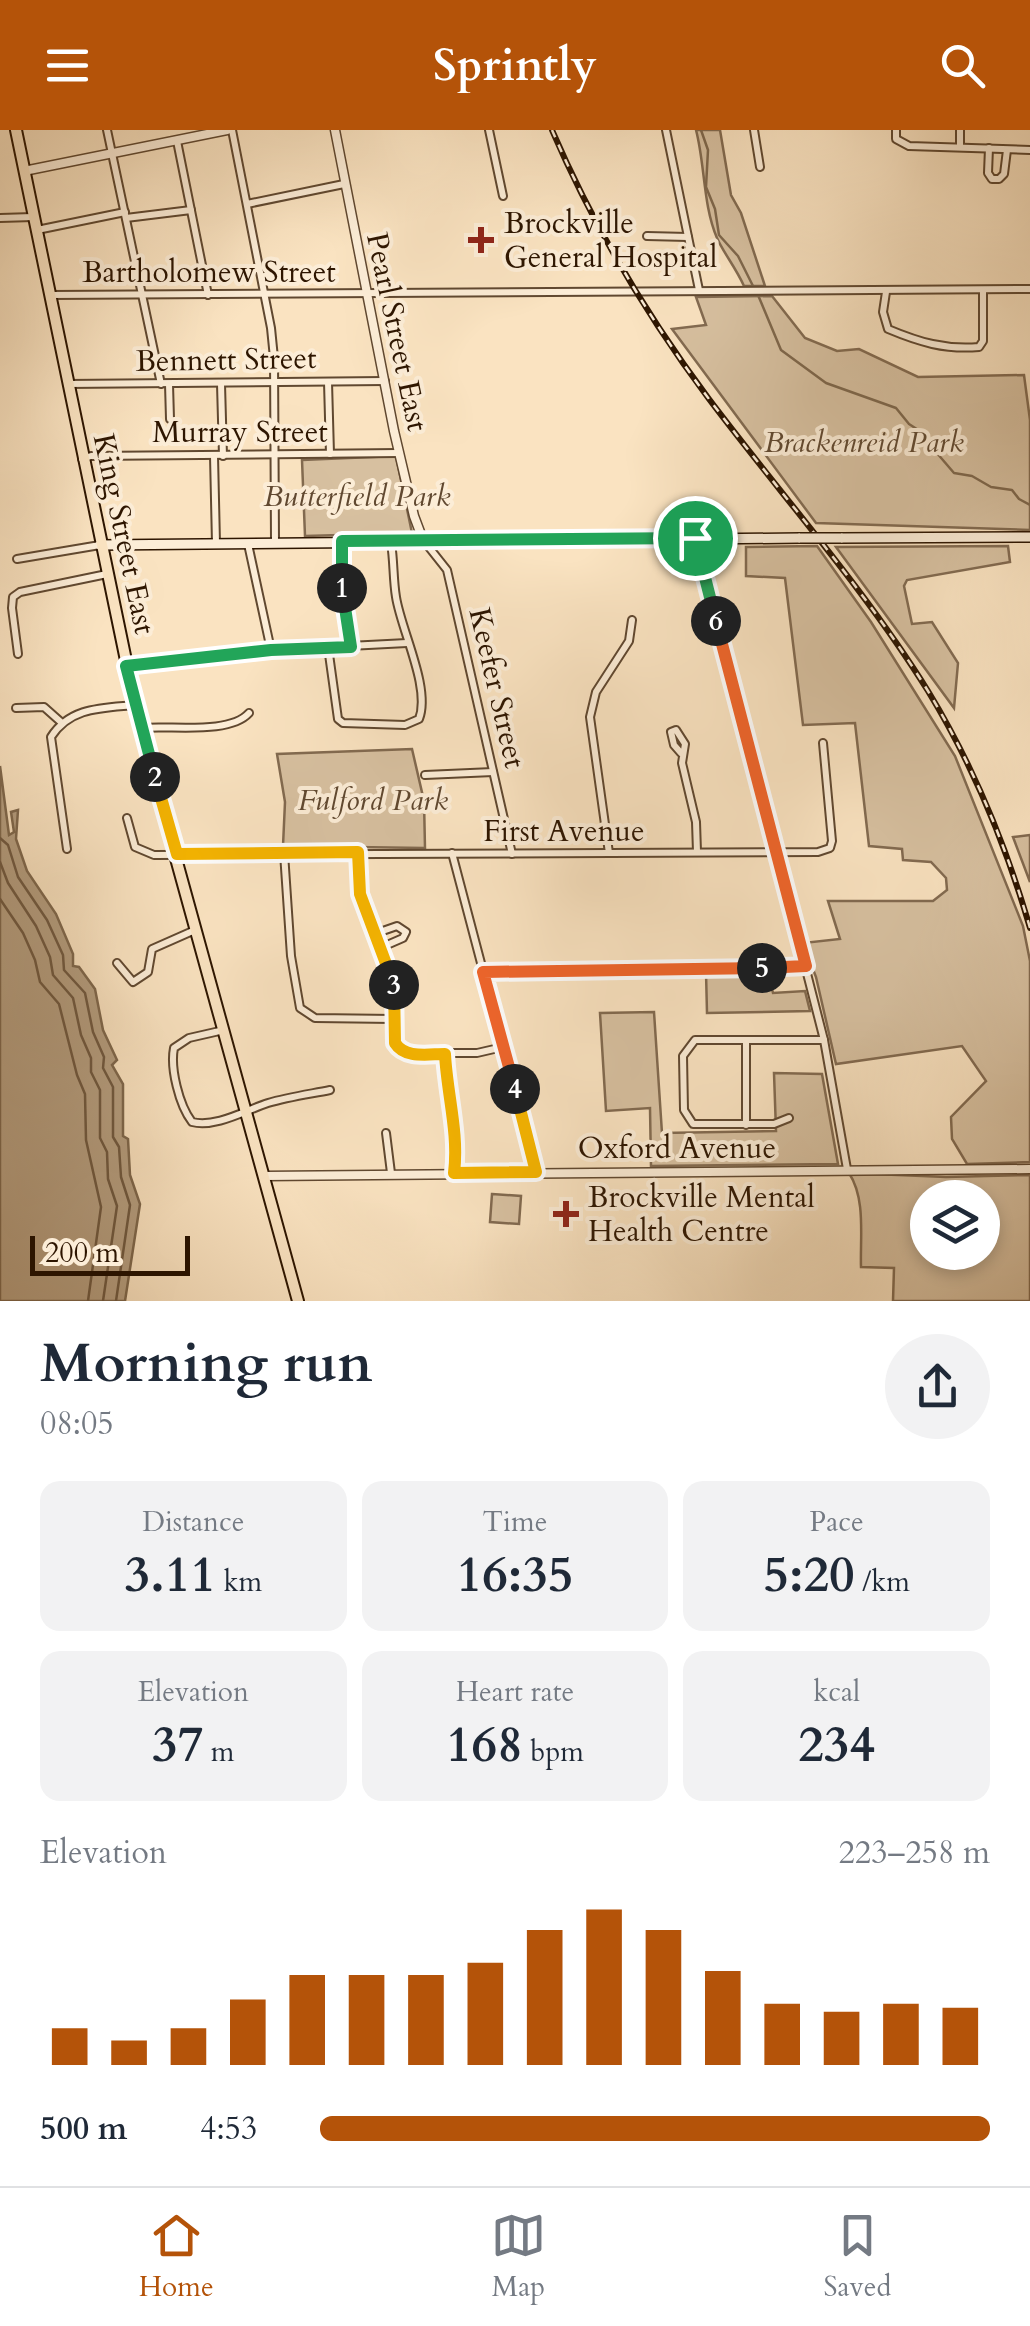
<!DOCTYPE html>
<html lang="en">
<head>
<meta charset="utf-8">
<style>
  :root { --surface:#fff; --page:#f2f2f3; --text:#1f2937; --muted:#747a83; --line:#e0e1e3; --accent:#b45309 }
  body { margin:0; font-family:Cardo,serif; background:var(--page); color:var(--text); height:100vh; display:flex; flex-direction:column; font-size:38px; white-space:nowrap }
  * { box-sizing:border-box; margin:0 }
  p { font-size:32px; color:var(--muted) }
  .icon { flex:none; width:55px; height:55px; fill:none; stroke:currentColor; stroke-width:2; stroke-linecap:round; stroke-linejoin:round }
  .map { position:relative; height:1171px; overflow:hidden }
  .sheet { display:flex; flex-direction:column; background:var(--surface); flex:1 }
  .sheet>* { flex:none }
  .controls { position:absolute; left:910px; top:1050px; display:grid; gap:20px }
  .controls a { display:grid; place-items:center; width:90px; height:90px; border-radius:50%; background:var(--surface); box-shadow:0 5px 15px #0003; font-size:50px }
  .scale { position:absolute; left:30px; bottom:25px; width:160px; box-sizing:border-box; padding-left:10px; border:5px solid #2d1500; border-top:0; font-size:28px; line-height:35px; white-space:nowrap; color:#2d1500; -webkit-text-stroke:8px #fcedd7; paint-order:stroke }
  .pin { position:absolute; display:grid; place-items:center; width:85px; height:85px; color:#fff; margin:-42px; border:5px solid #fff; border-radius:50%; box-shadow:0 2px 10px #0007 }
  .km { position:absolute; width:50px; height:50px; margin:-25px; border-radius:50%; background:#222; color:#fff; font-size:28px; line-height:50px; text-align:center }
  .round { display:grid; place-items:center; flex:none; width:105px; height:105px; border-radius:52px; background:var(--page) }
  .overview { display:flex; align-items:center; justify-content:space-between; height:170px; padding:0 40px }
  h1 { font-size:55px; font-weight:600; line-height:75px }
  .stats { display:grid; grid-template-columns:repeat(3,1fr); gap:15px; height:170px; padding:10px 40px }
  .stats div { display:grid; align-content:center; border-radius:20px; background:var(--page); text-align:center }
  .stats b { font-size:50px; font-weight:600 }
  .stats small { font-size:28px; font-weight:400 }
  .stats p { font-size:28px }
  .chart { height:280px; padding:20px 40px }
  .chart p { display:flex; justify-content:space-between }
  .chart svg { width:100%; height:180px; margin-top:10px; stroke:var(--accent); stroke-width:6 }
  ul { padding:0 40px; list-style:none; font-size:32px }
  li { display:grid; grid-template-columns:160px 120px 1fr; align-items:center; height:75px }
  li i { height:25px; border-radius:12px; background:var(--accent) }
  header { display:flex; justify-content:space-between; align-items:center; height:130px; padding:0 40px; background:var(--accent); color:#fff; font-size:45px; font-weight:600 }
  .menu { display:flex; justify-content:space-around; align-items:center; height:140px; border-top:2px solid var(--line); background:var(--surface); font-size:28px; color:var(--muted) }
  .menu a { display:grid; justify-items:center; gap:5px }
  .menu .on { color:var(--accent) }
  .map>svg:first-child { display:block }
  .green { fill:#d7c0a0; stroke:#826a50; stroke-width:2.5; fill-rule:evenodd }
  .water { fill:#b49d7f; stroke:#7e674c; stroke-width:2.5 }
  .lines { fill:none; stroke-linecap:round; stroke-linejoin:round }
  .shore { stroke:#705940; stroke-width:2.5 }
  .stream { stroke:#7e674c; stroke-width:2.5 }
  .minor-casing { stroke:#604830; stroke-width:10 }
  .tertiary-casing { stroke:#604830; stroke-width:11 }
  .secondary-casing { stroke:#2d1500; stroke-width:12 }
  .primary-casing { stroke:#2d1500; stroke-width:14 }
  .minor { stroke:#fcedd7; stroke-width:6 }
  .tertiary { stroke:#fcedd7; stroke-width:8 }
  .secondary { stroke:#fcedd7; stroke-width:9 }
  .primary { stroke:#fae3c1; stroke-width:10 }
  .rail-casing { stroke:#2d1500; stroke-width:6 }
  .rail { stroke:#fcedd7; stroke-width:2.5; stroke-dasharray:8; stroke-linecap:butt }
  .secondary-bridge-casing { stroke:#2d1500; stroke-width:12; stroke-linecap:butt }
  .secondary-bridge { stroke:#fcedd7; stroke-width:9 }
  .split-1-casing { stroke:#fff; stroke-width:20 }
  .split-2-casing { stroke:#fff; stroke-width:20 }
  .split-3-casing { stroke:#fff; stroke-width:20 }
  .split-4-casing { stroke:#fff; stroke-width:20 }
  .split-5-casing { stroke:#fff; stroke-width:20 }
  .split-6-casing { stroke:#fff; stroke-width:20 }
  .split-7-casing { stroke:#fff; stroke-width:20 }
  .split-1 { stroke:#22a559; stroke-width:12 }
  .split-2 { stroke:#22a559; stroke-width:12 }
  .split-3 { stroke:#f5b400; stroke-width:12 }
  .split-4 { stroke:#f5b400; stroke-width:12 }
  .split-5 { stroke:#f0652b; stroke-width:12 }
  .split-6 { stroke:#f0652b; stroke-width:12 }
  .split-7 { stroke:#22a559; stroke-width:12 }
  .poi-dot { fill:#8f2418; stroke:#fcedd7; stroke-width:4 }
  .labels { text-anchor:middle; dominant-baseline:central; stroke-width:8; stroke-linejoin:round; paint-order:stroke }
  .poi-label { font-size:30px; fill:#2d1500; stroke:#fcedd7; text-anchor:start }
  .street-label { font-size:30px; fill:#2d1500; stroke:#fcedd7 }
  .park-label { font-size:30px; font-style:italic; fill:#604830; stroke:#fcedd7 }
</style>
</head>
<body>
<header><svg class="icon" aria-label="menu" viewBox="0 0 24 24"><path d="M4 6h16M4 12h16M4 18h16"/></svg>Sprintly<svg class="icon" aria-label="search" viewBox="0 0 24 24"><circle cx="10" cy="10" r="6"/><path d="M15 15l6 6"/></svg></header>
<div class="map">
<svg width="1030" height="1171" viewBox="0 0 1030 1171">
  <rect width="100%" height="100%" fill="#fae3c1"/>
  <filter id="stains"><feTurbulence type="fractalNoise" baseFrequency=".002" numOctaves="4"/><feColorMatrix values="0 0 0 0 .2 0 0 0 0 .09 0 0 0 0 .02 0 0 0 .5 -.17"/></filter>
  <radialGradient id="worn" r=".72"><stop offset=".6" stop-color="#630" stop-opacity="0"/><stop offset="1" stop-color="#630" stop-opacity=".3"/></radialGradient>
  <!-- green -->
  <g class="green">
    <path d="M696,0H720L731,65L741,83L765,156H744C736,138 723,122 717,108C703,76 705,34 696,0Z"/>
    <path d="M772,166L805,208L837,221L859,219L918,247L1024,245L1030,290V400L816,393L672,199L706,195L696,167Z"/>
    <path d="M396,326L412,403L305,406L302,330Z"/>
    <path d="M817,416L871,492L955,626L1023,796L1030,831V1032L967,1034L952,1009L951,987L986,951L962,916L836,934L816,847L803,813L840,809L828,771H933L947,760L946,748L931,732L903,730L902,719L869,716L855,593L803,595L785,448L746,446V417Z"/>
    <path d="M1008,416L1010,432L907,450L904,456L912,494L932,492L958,533L954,578L836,417Z"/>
    <path d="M412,619L424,671L425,718L283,716L285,672L277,624Z"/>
    <path d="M1030,705V752L1013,707Z"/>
    <path d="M706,842L768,843L773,863L805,861L810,881L707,883Z"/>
    <path d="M654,882L662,1003L776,1001L774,943L822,944L838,1034L651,1036L650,978L606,981L600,883Z"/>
    <path d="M849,1043L946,1047L1030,1045V1171H893L894,1138L861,1137C860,1107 866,1069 849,1043ZM928,1068H982V1122H928Z"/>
    <path d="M492,1064L521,1066L519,1094L490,1092Z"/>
  </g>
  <!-- water -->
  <path class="water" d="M0,636L9,705L14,702L11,682L18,680L16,709L27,741L56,784L73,824V836L79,837L95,859L103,900L117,930L112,935L123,954V1006L128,1009L130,1045L140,1074L125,1171H0Z"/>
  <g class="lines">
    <!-- shore -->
    <g class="shore">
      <path d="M0,708L8,715L18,747L47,790L63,825L64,840L85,863L93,902L104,927L103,938L113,957V1007L119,1017L121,1047L130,1075L116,1171"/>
      <path d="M0,732L8,753L36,796L50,827L53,845L73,868L81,905L91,928V942L100,960V1008L107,1022L108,1049L117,1076L103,1171"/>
      <path d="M0,769L23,803L35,830L40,852L59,874L77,945L85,964L86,1010L101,1077L88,1171"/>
    </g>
    <!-- stream -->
    <g class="stream">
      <path d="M701,0L708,20L706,57L715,79L719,105L738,126L754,158"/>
      <path d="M758,165L781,220L826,253L896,278L909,294L926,305L936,322L954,343L972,346L991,357L1012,360L1019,369L1030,375"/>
    </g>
    <defs>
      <g id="minor">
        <path d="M107,0L161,254"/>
        <path d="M232,0L271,198L274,228L275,412"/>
        <path d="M489,0L503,66"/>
        <path d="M666,0L699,160"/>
        <path d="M754,0L760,37"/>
        <path d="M896,0V9L909,16L1030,20"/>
        <path d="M177,11L208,165"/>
        <path d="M960,17V0"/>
        <path d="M989,18L988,43L992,49H999L1004,44L1007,20"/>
        <path d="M247,74L344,54"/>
        <path d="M0,88L33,87"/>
        <path d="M126,88L191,80"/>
        <path d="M37,100L125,82"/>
        <path d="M647,106L688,107"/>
        <path d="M886,162L883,182L888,199C919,212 945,220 979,217L983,211V160"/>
        <path d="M50,165L1030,159"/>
        <path d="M328,252L330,324"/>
        <path d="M67,254L385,251"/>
        <path d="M169,254L170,289"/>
        <path d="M221,254L223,326"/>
        <path d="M214,326L216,413"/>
        <path d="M82,329L91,326L399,323"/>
        <path d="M696,409L824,910L847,1039"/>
        <path d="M424,411L447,440L512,724"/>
        <path d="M342,412V452L351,517"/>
        <path d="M248,414L271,520"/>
        <path d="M17,429L100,415"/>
        <path d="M328,517L338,589L343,593L405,595L419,589C431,558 401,500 396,467C393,449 394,431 391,413"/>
        <path d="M18,524L12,478L13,467L20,462L107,444"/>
        <path d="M126,536L271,520L407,513"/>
        <path d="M16,578L44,577L62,593"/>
        <path d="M141,598C171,595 229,605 249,583"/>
        <path d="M681,623L674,615L671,602L676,600L685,614L682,633L696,692L697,722"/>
        <path d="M425,645L493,642"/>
        <path d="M127,688L135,717L154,725L818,722L830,718L832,711L823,613"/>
        <path d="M67,719L51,607C70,577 102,578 134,575"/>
        <path d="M358,722L360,763L371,798L393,849L395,913L407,923H477L503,917"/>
        <path d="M284,723L291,826L300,878L315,888L394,889"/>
        <path d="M452,723L536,1042"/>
        <path d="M609,723L590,587L596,562L629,511L632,490"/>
        <path d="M374,804L397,796L406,802L403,808L380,818"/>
        <path d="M117,833L133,852L148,842L152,819L195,800"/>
        <path d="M483,842L805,836"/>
        <path d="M224,900L189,908L174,918C170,938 179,975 192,992C216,998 246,980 268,973C288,967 310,964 330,960"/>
        <path d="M746,910V995"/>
        <path d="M445,924C447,965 459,1002 454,1043"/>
        <path d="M789,988L774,994H693L684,980L683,926L695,910H824"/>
        <path d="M386,1003L391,1043"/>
      </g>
      <g id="tertiary">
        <path d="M335,0L394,301L414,386L423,410"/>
        <path d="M24,41L227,0"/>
        <path d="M265,1046L1030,1039"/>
      </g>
      <g id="secondary">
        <path d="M841,408L1030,407"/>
        <path d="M100,415L800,408"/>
      </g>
      <path id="primary" d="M16,0L140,598L298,1171"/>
    </defs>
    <!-- minor casing -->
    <use href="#minor" class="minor-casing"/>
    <!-- tertiary casing -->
    <use href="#tertiary" class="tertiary-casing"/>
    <!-- secondary casing -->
    <use href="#secondary" class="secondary-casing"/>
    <!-- primary casing -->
    <use href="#primary" class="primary-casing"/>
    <!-- minor -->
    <use href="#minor" class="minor"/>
    <!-- tertiary -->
    <use href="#tertiary" class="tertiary"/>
    <!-- secondary -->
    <use href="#secondary" class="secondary"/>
    <!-- primary -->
    <use href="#primary" class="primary"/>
    <defs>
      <path id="rail" d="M552,0C593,95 647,186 709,269C782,366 864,458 928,561C973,635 1006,715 1030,798"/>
    </defs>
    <!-- rail casing -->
    <use href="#rail" class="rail-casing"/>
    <!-- rail -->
    <use href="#rail" class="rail"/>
    <defs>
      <path id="secondary-bridge" d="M800,408H841"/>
    </defs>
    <!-- secondary-bridge casing -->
    <use href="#secondary-bridge" class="secondary-bridge-casing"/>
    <!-- secondary-bridge -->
    <use href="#secondary-bridge" class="secondary-bridge"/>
  </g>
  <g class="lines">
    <defs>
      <path id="split-1" d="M342,458V411L695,408"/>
      <path id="split-2" d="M155,647L126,536L271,520L351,517L342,458"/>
      <path id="split-3" d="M155,647L177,724L358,722L360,764L394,855"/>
      <path id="split-4" d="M394,855L395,913C405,929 428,924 445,924C447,964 459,1003 454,1043L536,1042L515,959"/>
      <path id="split-5" d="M515,959L483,842L762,838"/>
      <path id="split-6" d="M716,491L806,836L762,838"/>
      <path id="split-7" d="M695,408L716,491"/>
    </defs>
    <!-- split-1 casing -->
    <use href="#split-1" class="split-1-casing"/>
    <!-- split-2 casing -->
    <use href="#split-2" class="split-2-casing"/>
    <!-- split-3 casing -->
    <use href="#split-3" class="split-3-casing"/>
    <!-- split-4 casing -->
    <use href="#split-4" class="split-4-casing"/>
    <!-- split-5 casing -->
    <use href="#split-5" class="split-5-casing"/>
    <!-- split-6 casing -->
    <use href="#split-6" class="split-6-casing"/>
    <!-- split-7 casing -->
    <use href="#split-7" class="split-7-casing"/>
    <!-- split-1 -->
    <use href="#split-1" class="split-1"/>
    <!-- split-2 -->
    <use href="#split-2" class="split-2"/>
    <!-- split-3 -->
    <use href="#split-3" class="split-3"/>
    <!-- split-4 -->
    <use href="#split-4" class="split-4"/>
    <!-- split-5 -->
    <use href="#split-5" class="split-5"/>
    <!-- split-6 -->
    <use href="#split-6" class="split-6"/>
    <!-- split-7 -->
    <use href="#split-7" class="split-7"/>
  </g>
  <!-- markers -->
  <g class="poi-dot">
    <path d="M476 95h10v10h10v10h-10v10h-10v-10h-10v-10h10z"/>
    <path d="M561 1069h10v10h10v10h-10v10h-10v-10h-10v-10h10z"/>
  </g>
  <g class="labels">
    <!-- poi labels -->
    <g class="poi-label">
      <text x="504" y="93">Brockville<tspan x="504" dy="34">General Hospital</tspan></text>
      <text x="588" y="1067">Brockville Mental<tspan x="588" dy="34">Health Centre</tspan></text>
    </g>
    <!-- street labels -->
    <g class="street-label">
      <text x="209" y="142">Bartholomew Street</text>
      <text transform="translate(397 202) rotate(78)">Pearl Street East</text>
      <text transform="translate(226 230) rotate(-1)">Bennett Street</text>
      <text x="240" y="302">Murray Street</text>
      <text transform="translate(124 404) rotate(78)">King Street East</text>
      <text transform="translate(497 558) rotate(77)">Keefer Street</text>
      <text x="564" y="701">First Avenue</text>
      <text x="677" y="1018">Oxford Avenue</text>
    </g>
    <!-- park labels -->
    <g class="park-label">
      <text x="864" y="312">Brackenreid Park</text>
      <text x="357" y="366">Butterfield Park</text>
      <text x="373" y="670">Fulford Park</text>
    </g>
  </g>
  <rect width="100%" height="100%" filter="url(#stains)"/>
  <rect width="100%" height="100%" fill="url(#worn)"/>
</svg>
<div class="controls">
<a><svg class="icon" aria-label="layers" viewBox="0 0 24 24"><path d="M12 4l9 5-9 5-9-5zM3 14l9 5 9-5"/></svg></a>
</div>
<div class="scale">200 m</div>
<div class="pin" style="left:695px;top:408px;background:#1e9e55"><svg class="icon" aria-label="arrive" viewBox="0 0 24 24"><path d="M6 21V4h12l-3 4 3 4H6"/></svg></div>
<b class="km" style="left:342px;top:458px">1</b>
<b class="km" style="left:155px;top:647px">2</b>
<b class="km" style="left:394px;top:855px">3</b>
<b class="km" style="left:515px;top:959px">4</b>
<b class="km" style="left:762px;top:838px">5</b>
<b class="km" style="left:716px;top:491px">6</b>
</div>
<section class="sheet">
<div class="overview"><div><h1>Morning run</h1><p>08:05</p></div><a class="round"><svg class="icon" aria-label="share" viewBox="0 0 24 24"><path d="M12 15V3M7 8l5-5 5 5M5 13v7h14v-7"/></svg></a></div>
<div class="stats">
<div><p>Distance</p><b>3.11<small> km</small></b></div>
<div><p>Time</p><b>16:35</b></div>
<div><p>Pace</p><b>5:20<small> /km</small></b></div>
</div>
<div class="stats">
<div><p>Elevation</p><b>37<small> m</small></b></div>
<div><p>Heart rate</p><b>168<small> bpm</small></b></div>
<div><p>kcal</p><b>234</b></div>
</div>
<div class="chart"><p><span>Elevation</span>223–258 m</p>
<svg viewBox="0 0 160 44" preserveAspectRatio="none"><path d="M5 44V35M15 44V38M25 44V35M35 44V28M45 44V22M55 44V22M65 44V22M75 44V19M85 44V11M95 44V6M105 44V11M115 44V21M125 44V29M135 44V31M145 44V29M155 44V30"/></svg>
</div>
<ul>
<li><b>500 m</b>4:53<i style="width:100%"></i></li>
</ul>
</section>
<nav class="menu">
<a class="on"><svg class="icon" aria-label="home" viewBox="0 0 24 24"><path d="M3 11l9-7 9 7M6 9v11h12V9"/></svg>Home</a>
<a><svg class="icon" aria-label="map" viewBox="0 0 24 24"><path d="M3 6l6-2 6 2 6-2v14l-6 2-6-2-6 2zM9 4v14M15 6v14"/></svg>Map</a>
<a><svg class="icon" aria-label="saved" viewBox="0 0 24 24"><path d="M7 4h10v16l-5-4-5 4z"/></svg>Saved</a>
</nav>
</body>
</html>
